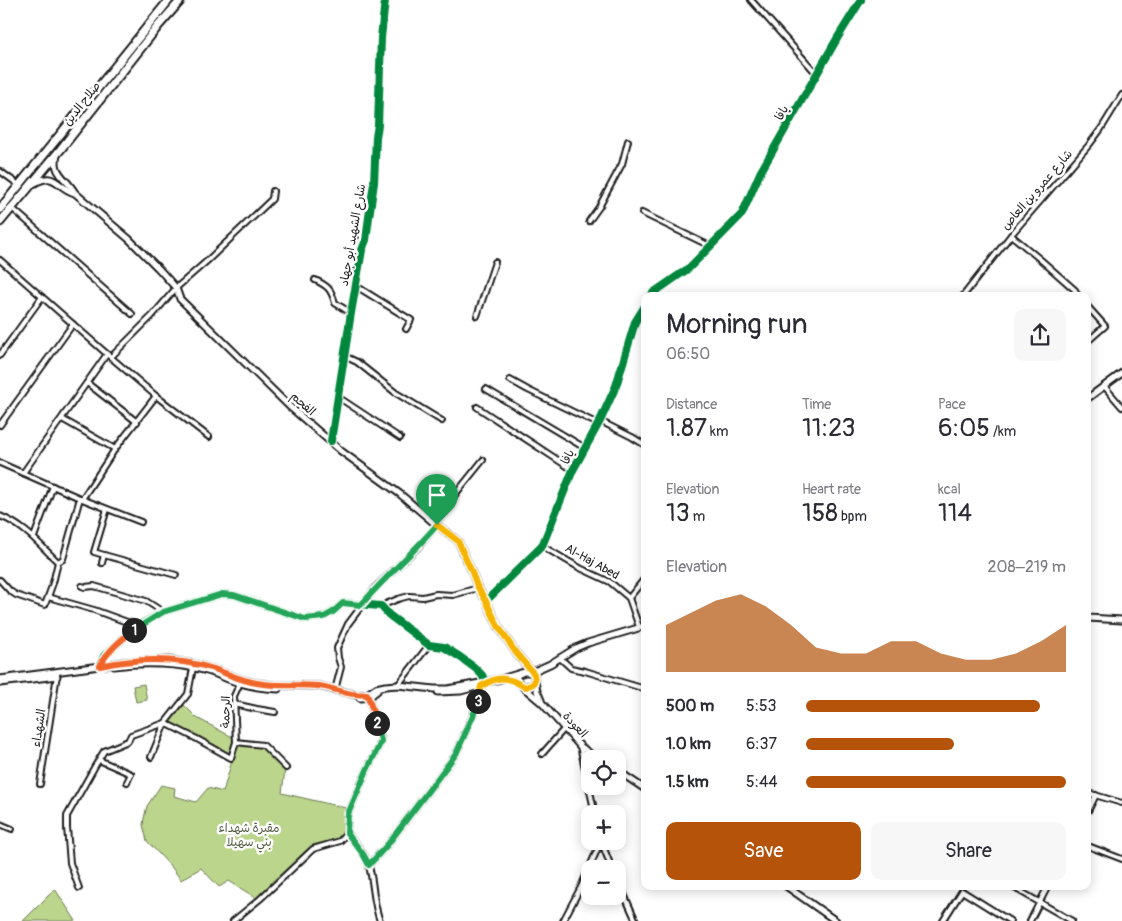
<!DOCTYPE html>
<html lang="en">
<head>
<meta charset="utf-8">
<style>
  :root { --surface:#fff; --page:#f7f7f7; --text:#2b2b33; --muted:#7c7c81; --accent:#b45309 }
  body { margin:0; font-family:Pangolin,"Playpen Sans Arabic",sans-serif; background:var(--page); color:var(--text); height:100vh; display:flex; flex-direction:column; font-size:19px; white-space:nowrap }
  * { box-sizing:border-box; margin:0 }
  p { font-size:16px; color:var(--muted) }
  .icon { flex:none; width:28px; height:28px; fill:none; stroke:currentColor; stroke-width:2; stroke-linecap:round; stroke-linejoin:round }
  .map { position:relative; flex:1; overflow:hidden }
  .panel { position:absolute; left:641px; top:292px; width:450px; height:598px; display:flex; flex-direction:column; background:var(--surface); border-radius:10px; box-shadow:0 2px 12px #0003 }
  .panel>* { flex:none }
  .controls { position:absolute; left:581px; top:750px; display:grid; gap:10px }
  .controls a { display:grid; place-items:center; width:45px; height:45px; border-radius:10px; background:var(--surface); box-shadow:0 2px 12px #0003; font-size:25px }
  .pin { position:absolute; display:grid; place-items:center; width:42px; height:42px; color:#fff; margin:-51px -21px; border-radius:50% 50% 50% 0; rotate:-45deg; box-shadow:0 0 5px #0007 }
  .pin .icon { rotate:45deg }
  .km { position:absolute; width:25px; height:25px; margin:-12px; border-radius:50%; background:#222; color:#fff; font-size:14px; line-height:25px; text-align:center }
  .round { display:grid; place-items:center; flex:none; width:52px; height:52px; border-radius:10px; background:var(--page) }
  .head { display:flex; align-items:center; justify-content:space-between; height:85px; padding:0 25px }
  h1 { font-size:28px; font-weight:600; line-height:38px }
  .metrics { display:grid; grid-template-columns:repeat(3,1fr); gap:8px; height:85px; padding:5px 25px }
  .metrics div { display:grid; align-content:center }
  .metrics b { font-size:25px; font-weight:600 }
  .metrics small { font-size:14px; font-weight:400 }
  .metrics p { font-size:14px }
  .chart { height:140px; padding:10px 25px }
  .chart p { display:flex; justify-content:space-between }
  .chart svg { width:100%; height:90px; margin-top:5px; fill:var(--accent); opacity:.7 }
  .action { display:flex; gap:10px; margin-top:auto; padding:10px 25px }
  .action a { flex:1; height:58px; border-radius:10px; background:var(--accent); color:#fff; font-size:20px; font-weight:600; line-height:58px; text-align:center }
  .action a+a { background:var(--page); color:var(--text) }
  ul { padding:0 25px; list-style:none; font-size:16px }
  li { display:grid; grid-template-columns:80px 60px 1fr; align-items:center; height:38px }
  li i { height:12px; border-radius:6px; background:var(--accent) }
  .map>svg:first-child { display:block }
  .green { fill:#bbd58c; stroke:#6c7854 }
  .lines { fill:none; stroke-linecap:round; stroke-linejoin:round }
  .street-casing { stroke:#1c1c1c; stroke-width:8 }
  .secondary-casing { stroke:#1c1c1c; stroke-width:9 }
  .highway-casing { stroke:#1c1c1c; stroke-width:11 }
  .street { stroke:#fff; stroke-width:4 }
  .secondary { stroke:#fff; stroke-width:5 }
  .highway { stroke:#fff; stroke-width:7 }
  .cycleway-casing { stroke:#fff; stroke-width:11 }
  .cycleway { stroke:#00873e; stroke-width:8 }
  .split-1-casing { stroke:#fff; stroke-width:10 }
  .split-2-casing { stroke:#fff; stroke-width:10 }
  .split-3-casing { stroke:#fff; stroke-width:10 }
  .split-4-casing { stroke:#fff; stroke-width:10 }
  .split-1 { stroke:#22a559; stroke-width:6 }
  .split-2 { stroke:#f0652b; stroke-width:6 }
  .split-3 { stroke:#22a559; stroke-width:6 }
  .split-4 { stroke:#f5b400; stroke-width:6 }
  .labels { text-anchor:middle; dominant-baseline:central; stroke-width:5; stroke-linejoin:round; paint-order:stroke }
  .street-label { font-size:12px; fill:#1c1c1c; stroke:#fff }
  .park-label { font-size:12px; fill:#545d43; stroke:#fff }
</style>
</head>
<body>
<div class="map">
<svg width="1122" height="921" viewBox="0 0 1122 921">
  <rect width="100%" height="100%" fill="#fff"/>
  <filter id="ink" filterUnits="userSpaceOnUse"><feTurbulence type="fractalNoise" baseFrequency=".02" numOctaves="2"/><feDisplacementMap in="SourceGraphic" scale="10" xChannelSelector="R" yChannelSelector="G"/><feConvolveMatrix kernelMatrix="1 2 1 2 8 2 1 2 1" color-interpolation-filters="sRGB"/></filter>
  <g filter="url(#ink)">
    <!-- green -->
    <g class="green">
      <path d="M144,684L147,700L136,702L133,686Z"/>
      <path d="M184,705L197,718L234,738L235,744L264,747L285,770L282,793L346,808L342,835L337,839L312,845L256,898L229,881L219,887L201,868L181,880L173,869L147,841L143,825L144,818L147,806L161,785L175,788L174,796L196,802L208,788L223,792L233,757L170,722Z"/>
      <path d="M55,889L76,921H23Z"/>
    </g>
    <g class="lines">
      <defs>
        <g id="street">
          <path d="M751,0L817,74"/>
          <path d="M0,171L19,185"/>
          <path d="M12,208L132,314"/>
          <path d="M642,213L710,246"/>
          <path d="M589,221L599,207L622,164L628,141"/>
          <path d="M1011,235L1041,260L1075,290L1078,296"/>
          <path d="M0,260L107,354L156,396L209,437"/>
          <path d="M315,280C328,286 331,289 335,303L351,313"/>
          <path d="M356,286L411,320L406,329"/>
          <path d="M651,296L653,293L689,268L742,214L760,173L838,37L861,0"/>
          <path d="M963,296L1011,235L1089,145L1101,129L1122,95"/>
          <path d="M1088,307L1105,326L1088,341"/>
          <path d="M477,316L495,262"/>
          <path d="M0,355L42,297"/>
          <path d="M344,356L357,362L396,393L442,421"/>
          <path d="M111,357L152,316L176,288L207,261L272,199L273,191"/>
          <path d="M510,380L528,390L594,422L600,421L632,437L645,445"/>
          <path d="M87,383L137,422"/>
          <path d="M1104,386L1122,407"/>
          <path d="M486,389L585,448"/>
          <path d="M338,397L400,438"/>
          <path d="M477,407L573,470"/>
          <path d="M62,419L115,449"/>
          <path d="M0,425L73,324"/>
          <path d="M331,441L351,313L362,250L366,240L369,217L374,183L376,137L378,125L381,38L385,0"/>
          <path d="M0,463L82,499L141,522"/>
          <path d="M23,473L107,354"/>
          <path d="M82,499L115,449L156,396"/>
          <path d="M0,516C25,526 39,544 58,562"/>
          <path d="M433,522L483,460"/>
          <path d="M34,537L53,486"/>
          <path d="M542,546L580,568L610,582L629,598L639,627"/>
          <path d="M104,555L94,552L107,509"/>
          <path d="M102,563L104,555L176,575"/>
          <path d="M0,580L10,591L16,595L45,605L53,583L58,562L63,559L80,498"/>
          <path d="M82,586L85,587L94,586L146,601L163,612"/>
          <path d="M48,597L94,610L127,622L140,625"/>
          <path d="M629,598L645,578"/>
          <path d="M486,601L542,546L573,470L600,421L616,386L635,322L645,306"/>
          <path d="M381,606L398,599L409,596L423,597L436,594L453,595L478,588"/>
          <path d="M560,658L571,668L585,671L645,689"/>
          <path d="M240,683L234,696L236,742L263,745L286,768"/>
          <path d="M398,685L429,645"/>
          <path d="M335,690L341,667L338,658L337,648L348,624L376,587L418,547L437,525"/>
          <path d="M234,704L257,709L275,712"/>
          <path d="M580,746L595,814"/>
          <path d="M542,754L565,728"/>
          <path d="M151,757L165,723L197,739L231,758L236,742"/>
          <path d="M99,760L131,774L127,782"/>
          <path d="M40,784L57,675"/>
          <path d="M1088,793L1122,803"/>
          <path d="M1088,811L1096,795"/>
          <path d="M0,824L12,829"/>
          <path d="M347,833C355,843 366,854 369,866C374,885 373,903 380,921"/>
          <path d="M601,841L612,869"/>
          <path d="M1088,846L1122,859"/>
          <path d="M369,865L388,844L456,754L473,715L481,686"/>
          <path d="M618,881L636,921"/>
          <path d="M1011,886L1072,921"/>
          <path d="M79,888L70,863L67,828V816L95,766L104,751L128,741L131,735L165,723L188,694L193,668"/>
          <path d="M233,921L260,899L313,849L340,841L347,833L348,814L367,770L379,746L381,738L368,696"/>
          <path d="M563,921L581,887L601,841"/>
          <path d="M943,921L962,891L1010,921"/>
          <path d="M1030,921L1048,886"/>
        </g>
        <g id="secondary">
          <path d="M57,155C52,174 67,178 75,193"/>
          <path d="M35,183C57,171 56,188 75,193L129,239L158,268L176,288L180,299L289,406L341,451L400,494L433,522L458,541L471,570L477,586L486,601L498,626L516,653L532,672L550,664L576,648L588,643L645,626"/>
          <path d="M1088,398L1122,373"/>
          <path d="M1088,618L1122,620"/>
          <path d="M100,666L104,656L125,637L140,625L163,612L222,594L234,595L305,619L323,617L333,612L343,603L381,606L389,615L429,645L444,647L460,657L475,668L482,675L485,681"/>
          <path d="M114,666C143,662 179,663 207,671C218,674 228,680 240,683C252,687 265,688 278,689"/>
          <path d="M524,672H532C535,675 535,679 535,683C527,689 516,686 517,675Z"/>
          <path d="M0,679L100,666L123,662L169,660L194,664L213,669L240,679L256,683L274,685L319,686L357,695L367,694L376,688L385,686L398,685L434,689H448L501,679L521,673"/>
          <path d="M535,682L537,691L541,700"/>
          <path d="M0,683L57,676"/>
          <path d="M523,687L542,703L580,746L597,759"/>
          <path d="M438,692L461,691L483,685"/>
          <path d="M360,698L369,697L377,691"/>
          <path d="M618,771L645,789"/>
          <path d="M786,886L836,921"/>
        </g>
        <g id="highway">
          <path d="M0,209L169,0"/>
          <path d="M0,222L60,150L159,25L181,0"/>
        </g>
      </defs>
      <!-- street casing -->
      <use href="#street" class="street-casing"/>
      <!-- secondary casing -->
      <use href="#secondary" class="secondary-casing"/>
      <!-- highway casing -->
      <use href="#highway" class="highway-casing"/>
      <!-- street -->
      <use href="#street" class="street"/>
      <!-- secondary -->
      <use href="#secondary" class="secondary"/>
      <!-- highway -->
      <use href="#highway" class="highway"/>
      <defs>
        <g id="cycleway">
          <path d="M651,296L653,293L689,268L742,214L760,173L838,37L861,0"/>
          <path d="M331,441L351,313L362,250L366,240L369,217L374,183L376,137L378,125L381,38L385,0"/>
          <path d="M486,601L542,546L573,470L600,421L616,386L635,322L645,306"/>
          <path d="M100,666L104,656L125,637L140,625L163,612L222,594L234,595L305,619L323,617L333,612L343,603L381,606L389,615L429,645L444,647L460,657L475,668L482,675L485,681"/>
        </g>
      </defs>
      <!-- cycleway casing -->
      <use href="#cycleway" class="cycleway-casing"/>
      <!-- cycleway -->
      <use href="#cycleway" class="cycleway"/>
    </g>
  </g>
  <g class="lines" filter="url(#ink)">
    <defs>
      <path id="split-1" d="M134,630L163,612L222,594L234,595L305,619L324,617L333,612L343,603L361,605C385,577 413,553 437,525"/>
      <path id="split-2" d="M134,630C121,640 107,651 100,666C138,658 176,657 214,669C228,674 242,681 257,683C278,687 298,684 319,686C335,688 351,697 367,694L377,723"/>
      <path id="split-3" d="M377,723L381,741L379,746L367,770L348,814L347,833L363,854L369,865L388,844L456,754L473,716L478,701"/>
      <path id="split-4" d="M437,525L458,541L471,570L477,586L486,601L498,626L516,653L534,674L535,680L533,684L526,687C520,685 515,681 510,680C497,676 492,681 481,686L478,701"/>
    </defs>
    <!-- split-1 casing -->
    <use href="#split-1" class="split-1-casing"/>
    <!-- split-2 casing -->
    <use href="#split-2" class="split-2-casing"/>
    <!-- split-3 casing -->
    <use href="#split-3" class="split-3-casing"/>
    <!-- split-4 casing -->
    <use href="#split-4" class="split-4-casing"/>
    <!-- split-1 -->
    <use href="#split-1" class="split-1"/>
    <!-- split-2 -->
    <use href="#split-2" class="split-2"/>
    <!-- split-3 -->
    <use href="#split-3" class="split-3"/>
    <!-- split-4 -->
    <use href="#split-4" class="split-4"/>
  </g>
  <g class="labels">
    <!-- street labels -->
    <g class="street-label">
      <text transform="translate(82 104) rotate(-52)">صلاح الدين</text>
      <text transform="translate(782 113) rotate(-60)">يافا</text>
      <text transform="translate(1037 190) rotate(-49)">شارع عمرو بن العاص</text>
      <text transform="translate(353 235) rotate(-80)">شارع الشهيد أبو جهاد</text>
      <text transform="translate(303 404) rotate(42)">الفجم</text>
      <text transform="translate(568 457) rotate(-63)">يافا</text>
      <text transform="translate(592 562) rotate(29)">Al-Haj Abed</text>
      <text transform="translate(226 712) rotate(-89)">الرحمة</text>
      <text transform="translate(575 725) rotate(48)">العودة</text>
      <text transform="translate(39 728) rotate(-81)">الشهداء</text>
    </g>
    <!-- park labels -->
    <g class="park-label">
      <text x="249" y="828">مقبرة شهداء<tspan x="249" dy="14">بني سهيلا</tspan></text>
    </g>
  </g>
</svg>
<div class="controls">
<a><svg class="icon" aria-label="locate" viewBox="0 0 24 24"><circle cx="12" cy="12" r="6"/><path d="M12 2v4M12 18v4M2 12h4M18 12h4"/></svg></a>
<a>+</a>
<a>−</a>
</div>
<div class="pin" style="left:437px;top:525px;background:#1e9e55"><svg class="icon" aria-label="arrive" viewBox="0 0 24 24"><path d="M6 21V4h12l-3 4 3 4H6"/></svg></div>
<b class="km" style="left:134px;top:630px">1</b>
<b class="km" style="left:377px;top:723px">2</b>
<b class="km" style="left:478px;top:701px">3</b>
<section class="panel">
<div class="head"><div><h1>Morning run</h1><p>06:50</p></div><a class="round"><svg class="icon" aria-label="share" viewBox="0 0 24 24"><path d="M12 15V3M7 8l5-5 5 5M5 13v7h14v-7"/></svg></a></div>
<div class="metrics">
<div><p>Distance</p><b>1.87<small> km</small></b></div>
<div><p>Time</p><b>11:23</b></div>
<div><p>Pace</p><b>6:05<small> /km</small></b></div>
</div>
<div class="metrics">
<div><p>Elevation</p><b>13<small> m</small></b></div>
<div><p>Heart rate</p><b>158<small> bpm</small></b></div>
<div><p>kcal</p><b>114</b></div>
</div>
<div class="chart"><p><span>Elevation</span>208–219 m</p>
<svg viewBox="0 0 160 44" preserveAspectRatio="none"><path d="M0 44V21L10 15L20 9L30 6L40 12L50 21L60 32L70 35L80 35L90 29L100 29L110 35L120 38L130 38L140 35L150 29L160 21V44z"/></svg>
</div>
<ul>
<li><b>500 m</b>5:53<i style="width:90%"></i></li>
<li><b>1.0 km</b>6:37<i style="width:57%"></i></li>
<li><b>1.5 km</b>5:44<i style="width:100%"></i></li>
</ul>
<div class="action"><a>Save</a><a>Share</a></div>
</section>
</div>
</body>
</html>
